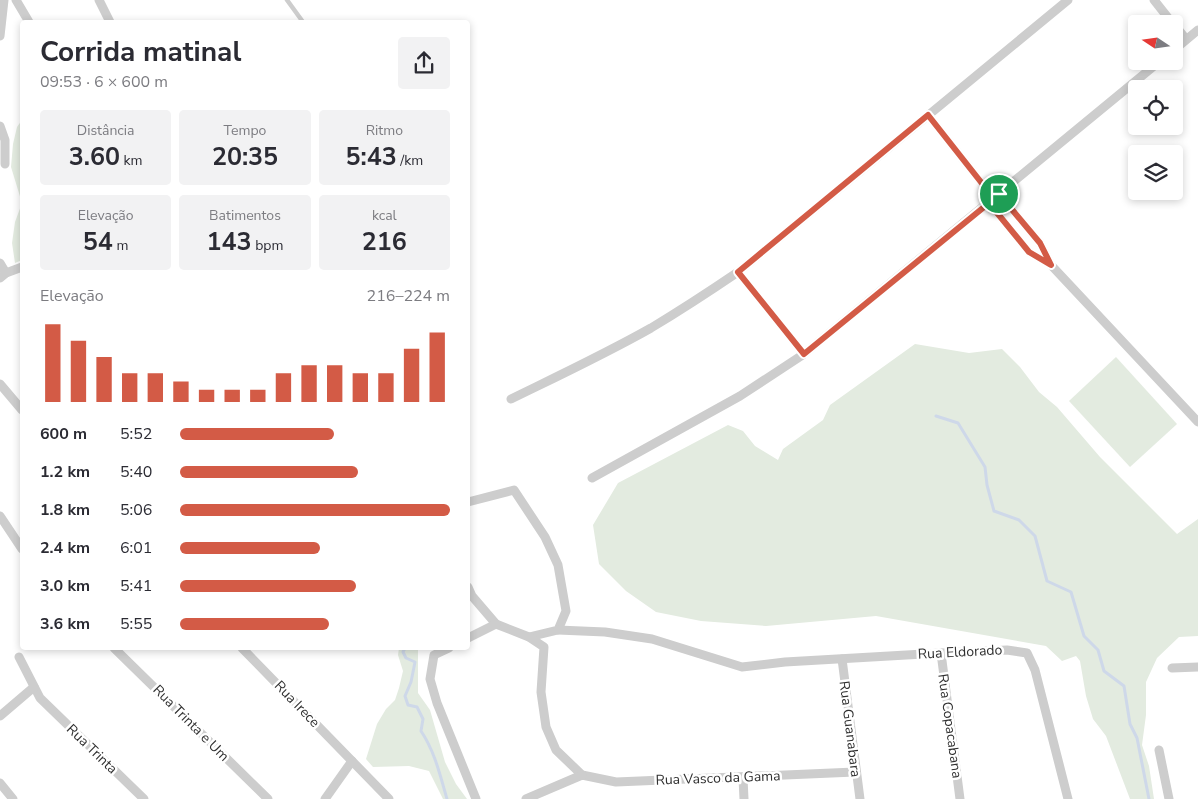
<!DOCTYPE html>
<html lang="pt">
<head>
<meta charset="utf-8">
<style>
  :root { --surface:#fff; --page:#f2f2f3; --text:#2b2b33; --muted:#7c7c81; --accent:#d35b46 }
  body { margin:0; font-family:"Nunito Sans",sans-serif; background:var(--page); color:var(--text); height:100vh; display:flex; flex-direction:column; font-size:19px; white-space:nowrap }
  * { box-sizing:border-box; margin:0 }
  p { font-size:16px; color:var(--muted) }
  .icon { flex:none; width:28px; height:28px; fill:none; stroke:currentColor; stroke-width:2; stroke-linecap:round; stroke-linejoin:round }
  .map { position:relative; flex:1; overflow:hidden }
  .drawer { position:absolute; left:20px; top:20px; width:450px; height:630px; display:flex; flex-direction:column; background:var(--surface); border-radius:5px; box-shadow:0 2px 8px #0003 }
  .drawer>* { flex:none }
  .needle { width:32px; rotate:283deg }
  .controls { position:absolute; left:1128px; top:15px; display:grid; gap:10px }
  .controls a { display:grid; place-items:center; width:55px; height:55px; border-radius:5px; background:var(--surface); box-shadow:0 2px 8px #0003; font-size:25px }
  .pin { position:absolute; display:grid; place-items:center; width:42px; height:42px; color:#fff; margin:-21px; border:2px solid #fff; border-radius:50%; box-shadow:0 1px 5px #0007 }
  .round { display:grid; place-items:center; flex:none; width:52px; height:52px; border-radius:5px; background:var(--page) }
  .head { display:flex; align-items:center; justify-content:space-between; height:85px; padding:0 20px }
  h1 { font-size:28px; font-weight:700; line-height:38px }
  .stats { display:grid; grid-template-columns:repeat(3,1fr); gap:8px; height:85px; padding:5px 20px }
  .stats div { display:grid; align-content:center; border-radius:5px; background:var(--page); text-align:center }
  .stats b { font-size:25px; font-weight:700 }
  .stats small { font-size:14px; font-weight:400 }
  .stats p { font-size:14px }
  .chart { height:140px; padding:10px 20px }
  .chart p { display:flex; justify-content:space-between }
  .chart svg { width:100%; height:90px; margin-top:5px; stroke:var(--accent); stroke-width:6 }
  ul { padding:0 20px; list-style:none; font-size:16px }
  li { display:grid; grid-template-columns:80px 60px 1fr; align-items:center; height:38px }
  li i { height:12px; border-radius:6px; background:var(--accent) }
  .map>svg:first-child { display:block }
  .green { fill:#e3ebe0 }
  .lines { fill:none; stroke-linecap:round; stroke-linejoin:round }
  .stream { stroke:#ced8e9; stroke-width:3 }
  .lane { stroke:#cdcdcd; stroke-width:4.5 }
  .street { stroke:#cdcdcd; stroke-width:9 }
  .route-casing { stroke:#fff; stroke-width:10 }
  .route { stroke:#d35b46; stroke-width:6 }
  .labels { text-anchor:middle; dominant-baseline:central; stroke-width:5; stroke-linejoin:round; paint-order:stroke }
  .street-label { font-size:14px; fill:#303030; stroke:#fff }
</style>
</head>
<body>
<div class="map">
<svg width="1198" height="799" viewBox="0 0 1198 799">
  <rect width="100%" height="100%" fill="#fff"/>
  <!-- green -->
  <g class="green">
    <path d="M22,120V260L15,263L12,243L15,222L22,203L11,167L13,144L17,127Z"/>
    <path d="M915,344L969,353L1002,349L1020,367L1039,392L1057,407L1100,457L1177,534L1198,519V636L1179,637L1157,658L1146,682V715L1142,745L1149,766L1154,799H1130L1106,736L1093,719L1086,696L1080,661L1076,656L1062,661L1046,646L876,616L766,626L701,621L656,612L626,591L599,564L593,525L618,483L728,425L743,431L755,446L778,460L783,449L823,420L830,405Z"/>
    <path d="M1116,357L1177,424L1130,467L1069,401Z"/>
    <path d="M399,648H418V693L430,710L445,762L456,784L467,799H443L429,771L409,766L373,767L366,759L377,724L386,709L395,700L399,688L403,671L398,655Z"/>
  </g>
  <g class="lines">
    <!-- stream -->
    <g class="stream">
      <path d="M936,416L958,423L985,467L987,485L994,511L1019,520L1035,536L1047,581L1071,592L1084,636L1098,650L1104,671L1124,686L1130,724L1137,738L1149,799"/>
      <path d="M405,648L403,652L406,658L415,662L411,682L405,696L408,705L417,707L423,719L421,731C435,752 440,775 447,799"/>
    </g>
    <!-- lane -->
    <path class="lane" d="M287,0L303,22"/>
    <!-- street -->
    <g class="street">
      <path d="M16,0L29,22"/>
      <path d="M99,0L110,22"/>
      <path d="M1154,0L1173,24"/>
      <path d="M1174,24L1186,39"/>
      <path d="M0,36L4,0"/>
      <path d="M1174,50L1198,30"/>
      <path d="M928,115L988,191L999,194L1040,243L1051,265L1198,422"/>
      <path d="M0,126L5,140V164"/>
      <path d="M989,197V203L1029,252L1051,265"/>
      <path d="M0,263L6,273"/>
      <path d="M738,272L804,354"/>
      <path d="M0,278L6,273L22,267"/>
      <path d="M0,384L22,410"/>
      <path d="M511,399C558,376 605,354 651,328C681,310 710,291 738,272L1068,0"/>
      <path d="M592,478L740,396L804,354L1160,61"/>
      <path d="M468,502L514,490L545,537L558,565L566,611L558,630L529,637"/>
      <path d="M0,516L22,549"/>
      <path d="M468,587L472,596L496,624L529,637L544,647L541,692L546,727L556,750L582,775L616,782L855,772"/>
      <path d="M558,630L605,632L652,639L742,667L785,662L941,653L1007,650L1027,653L1035,670L1068,799"/>
      <path d="M468,638L496,624"/>
      <path d="M114,648L268,799"/>
      <path d="M242,648L389,799"/>
      <path d="M449,648L434,655L430,679L437,703L476,799"/>
      <path d="M941,653L960,799"/>
      <path d="M19,657L40,698L144,799"/>
      <path d="M842,659L860,799"/>
      <path d="M1172,668L1198,667"/>
      <path d="M0,716L34,687"/>
      <path d="M1159,750L1169,799"/>
      <path d="M743,778L744,799"/>
      <path d="M0,783L13,799"/>
      <path d="M325,799L352,761"/>
      <path d="M526,799L582,775"/>
    </g>
  </g>
  <g class="lines">
    <defs>
      <path id="route" d="M928,115L988,191L999,194L1040,243L1051,265L1029,252L989,203L804,354L738,272Z"/>
    </defs>
    <!-- route casing -->
    <use href="#route" class="route-casing"/>
    <!-- route -->
    <use href="#route" class="route"/>
  </g>
  <g class="labels">
    <!-- street labels -->
    <g class="street-label">
      <text transform="translate(960 652) rotate(-3)">Rua Eldorado</text>
      <text transform="translate(297 704) rotate(46)">Rua Irece</text>
      <text transform="translate(191 723) rotate(45)">Rua Trinta e Um</text>
      <text transform="translate(950 726) rotate(82)">Rua Copacabana</text>
      <text transform="translate(850 729) rotate(83)">Rua Guanabara</text>
      <text transform="translate(92 749) rotate(44)">Rua Trinta</text>
      <text transform="translate(718 778) rotate(-2)">Rua Vasco da Gama</text>
    </g>
  </g>
</svg>
<div class="controls">
<a><svg class="needle" viewBox="-14 -14 28 28"><path d="M0-13l5 13h-10z" fill="#e53935"/><path d="M0 13l5-13h-10z" fill="#7c7c81"/></svg></a>
<a><svg class="icon" aria-label="locate" viewBox="0 0 24 24"><circle cx="12" cy="12" r="6"/><path d="M12 2v4M12 18v4M2 12h4M18 12h4"/></svg></a>
<a><svg class="icon" aria-label="layers" viewBox="0 0 24 24"><path d="M12 4l9 5-9 5-9-5zM3 14l9 5 9-5"/></svg></a>
</div>
<div class="pin" style="left:999px;top:194px;background:#1e9e55"><svg class="icon" aria-label="arrive" viewBox="0 0 24 24"><path d="M6 21V4h12l-3 4 3 4H6"/></svg></div>
<section class="drawer">
<div class="head"><div><h1>Corrida matinal</h1><p>09:53 · 6 × 600 m</p></div><a class="round"><svg class="icon" aria-label="share" viewBox="0 0 24 24"><path d="M12 15V3M7 8l5-5 5 5M5 13v7h14v-7"/></svg></a></div>
<div class="stats">
<div><p>Distância</p><b>3.60<small> km</small></b></div>
<div><p>Tempo</p><b>20:35</b></div>
<div><p>Ritmo</p><b>5:43<small> /km</small></b></div>
</div>
<div class="stats">
<div><p>Elevação</p><b>54<small> m</small></b></div>
<div><p>Batimentos</p><b>143<small> bpm</small></b></div>
<div><p>kcal</p><b>216</b></div>
</div>
<div class="chart"><p><span>Elevação</span>216–224 m</p>
<svg viewBox="0 0 160 44" preserveAspectRatio="none"><path d="M5 44V6M15 44V14M25 44V22M35 44V30M45 44V30M55 44V34M65 44V38M75 44V38M85 44V38M95 44V30M105 44V26M115 44V26M125 44V30M135 44V30M145 44V18M155 44V10"/></svg>
</div>
<ul>
<li><b>600 m</b>5:52<i style="width:57%"></i></li>
<li><b>1.2 km</b>5:40<i style="width:66%"></i></li>
<li><b>1.8 km</b>5:06<i style="width:100%"></i></li>
<li><b>2.4 km</b>6:01<i style="width:52%"></i></li>
<li><b>3.0 km</b>5:41<i style="width:65%"></i></li>
<li><b>3.6 km</b>5:55<i style="width:55%"></i></li>
</ul>
</section>
</div>
</body>
</html>
